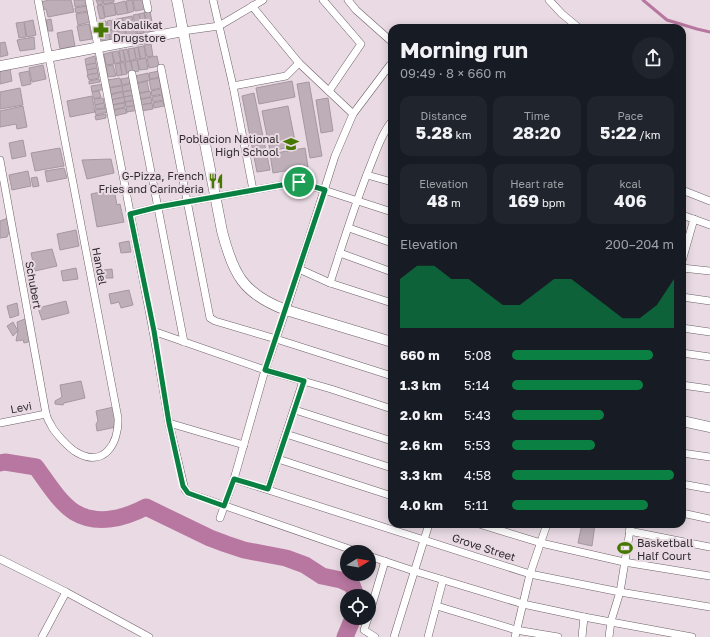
<!DOCTYPE html>
<html lang="en">
<head>
<meta charset="utf-8">
<style>
  :root { --surface:#171b24; --page:#20242c; --text:#f1f3f6; --muted:#9ea1a6; --accent:#0b8043 }
  body { margin:0; font-family:"Golos Text",sans-serif; background:var(--page); color:var(--text); height:100vh; display:flex; flex-direction:column; font-size:15px; white-space:nowrap }
  * { box-sizing:border-box; margin:0 }
  p { font-size:13px; color:var(--muted) }
  .icon { flex:none; width:22px; height:22px; fill:none; stroke:currentColor; stroke-width:2; stroke-linecap:round; stroke-linejoin:round }
  .map { position:relative; flex:1; overflow:hidden }
  .panel { position:absolute; left:388px; top:24px; width:298px; height:504px; display:flex; flex-direction:column; background:var(--surface); border-radius:12px; box-shadow:0 2px 10px #0003 }
  .panel>* { flex:none }
  .needle { width:26px; rotate:79deg }
  .fabs { position:absolute; left:340px; top:545px; display:grid; gap:8px }
  .fabs a { display:grid; place-items:center; width:36px; height:36px; border-radius:50%; background:var(--surface); box-shadow:0 2px 10px #0003; font-size:20px }
  .pin { position:absolute; display:grid; place-items:center; width:34px; height:34px; color:#fff; margin:-17px; border:2px solid #fff; border-radius:50%; box-shadow:0 1px 4px #0007 }
  .round { display:grid; place-items:center; flex:none; width:42px; height:42px; border-radius:21px; background:var(--page) }
  .overview { display:flex; align-items:center; justify-content:space-between; height:68px; padding:0 12px }
  h1 { font-size:22px; font-weight:700; line-height:30px }
  .figures { display:grid; grid-template-columns:repeat(3,1fr); gap:6px; height:68px; padding:4px 12px }
  .figures div { display:grid; align-content:center; border-radius:10px; background:var(--page); text-align:center }
  .figures b { font-size:17px; font-weight:700 }
  .figures small { font-size:11px; font-weight:400 }
  .figures p { font-size:11px }
  .chart { height:112px; padding:8px 12px }
  .chart p { display:flex; justify-content:space-between }
  .chart svg { width:100%; height:72px; margin-top:4px; fill:var(--accent); opacity:.7 }
  ul { padding:0 12px; list-style:none; font-size:13px }
  li { display:grid; grid-template-columns:64px 48px 1fr; align-items:center; height:30px }
  li i { height:10px; border-radius:5px; background:var(--accent) }
  .map>svg:first-child { display:block }
  .lines { fill:none; stroke-linecap:round; stroke-linejoin:round }
  .stream { stroke:#b877a0; stroke-width:3 }
  .river { stroke:#b877a0; stroke-width:17 }
  .building { fill:#bdaeb7; stroke:#a698a0 }
  .street-casing { stroke:#6e6168; stroke-width:8 }
  .secondary-casing { stroke:#6e6168; stroke-width:11 }
  .street { stroke:#fff; stroke-width:7 }
  .secondary { stroke:#fff; stroke-width:10 }
  .route-casing { stroke:#fff; stroke-width:8 }
  .route { stroke:#0b8043; stroke-width:5 }
  .labels { text-anchor:middle; dominant-baseline:central; stroke-width:4; stroke-linejoin:round; paint-order:stroke }
  .poi-label { font-size:11px; fill:#312b2e; stroke:#e9dae3; text-anchor:start }
  .street-label { font-size:11px; fill:#312b2e; stroke:#e9dae3 }
</style>
</head>
<body>
<div class="map">
<svg width="710" height="637" viewBox="0 0 710 637">
  <rect width="100%" height="100%" fill="#e9dae3"/>
  <g class="lines">
    <!-- stream -->
    <path class="stream" d="M643,0L667,20L697,29L710,32"/>
    <!-- river -->
    <g class="river">
      <path d="M0,463L5,462L36,467C47,482 59,502 74,512C97,526 125,518 146,507L210,538L226,544L244,550L286,558L305,565L322,576L341,580L352,585L356,596"/>
      <path d="M345,637L353,618"/>
    </g>
  </g>
  <!-- building -->
  <g class="building">
    <path d="M49,0H71L74,12L48,17L46,9L43,10L41,2Z"/>
    <path d="M74,0H86L87,5L75,7Z"/>
    <path d="M96,0H102L103,4L98,5Z"/>
    <path d="M103,0H114V2L104,4Z"/>
    <path d="M132,0L134,11L128,13L126,1Z"/>
    <path d="M133,0H145L146,9L135,11Z"/>
    <path d="M125,1L128,13L117,15L114,4Z"/>
    <path d="M114,3L116,15L105,17L103,5Z"/>
    <path d="M102,5L105,18L100,19L97,6Z"/>
    <path d="M87,6L88,11L76,13L75,8Z"/>
    <path d="M150,11L152,22L147,23L144,12Z"/>
    <path d="M88,12L90,22L78,25L76,14Z"/>
    <path d="M144,13L146,23L141,24L139,14Z"/>
    <path d="M139,14L141,23L135,24L133,15Z"/>
    <path d="M132,16L134,25L124,27L122,18Z"/>
    <path d="M122,18L124,27L113,29L112,20Z"/>
    <path d="M51,19L53,31H48L46,20Z"/>
    <path d="M33,20L36,35L27,37L24,22Z"/>
    <path d="M111,20L113,29L109,30L107,21Z"/>
    <path d="M106,21L108,30L101,31L99,22Z"/>
    <path d="M24,22L26,37L19,38L16,23Z"/>
    <path d="M152,22L155,34L144,36L142,25Z"/>
    <path d="M141,23L144,36L138,38L136,25Z"/>
    <path d="M89,24L92,39L80,41L77,26Z"/>
    <path d="M135,25L137,38L127,40L125,28Z"/>
    <path d="M124,28L127,40L121,41L118,29Z"/>
    <path d="M118,29L120,42L111,44L109,31Z"/>
    <path d="M72,30L75,46L60,49L57,33Z"/>
    <path d="M108,30L111,44L103,45L100,32Z"/>
    <path d="M34,37L35,49L20,51L17,40Z"/>
    <path d="M5,42L8,55L0,57V43Z"/>
    <path d="M151,44L153,56L147,57L144,45Z"/>
    <path d="M144,46L146,58L141,59L138,47Z"/>
    <path d="M138,47L140,59H136L134,48Z"/>
    <path d="M134,48L136,59L130,61L128,49Z"/>
    <path d="M127,49L130,61L126,62L123,50Z"/>
    <path d="M119,50H123L125,61L121,62Z"/>
    <path d="M118,51L121,62L115,64L112,52Z"/>
    <path d="M112,52L114,64L106,65L104,54Z"/>
    <path d="M95,56L96,63L86,65L85,59Z"/>
    <path d="M157,56L159,66L149,68L147,58Z"/>
    <path d="M146,58L148,69L140,70L137,60Z"/>
    <path d="M137,60L139,71L133,72L131,61Z"/>
    <path d="M130,61L133,72L127,73L125,62Z"/>
    <path d="M124,62L127,74L122,75L120,63Z"/>
    <path d="M96,63L97,68L87,70L86,65Z"/>
    <path d="M120,63L122,75L117,76L115,64Z"/>
    <path d="M43,65L46,79L32,82L29,68Z"/>
    <path d="M113,65L116,76L108,77L106,66Z"/>
    <path d="M97,68L98,73L88,75L87,70Z"/>
    <path d="M10,69L12,81L0,84V71Z"/>
    <path d="M29,71L31,84L22,86L19,73Z"/>
    <path d="M159,71L160,77L150,79L149,73Z"/>
    <path d="M98,73L99,78L89,80L87,75Z"/>
    <path d="M148,73L150,80L136,83L135,76Z"/>
    <path d="M132,77L133,83L122,85L121,79Z"/>
    <path d="M120,78L122,85L108,88L107,80Z"/>
    <path d="M159,78L161,88L151,90L149,80Z"/>
    <path d="M99,79L100,82L89,84V81Z"/>
    <path d="M147,81L149,91L138,93L136,84Z"/>
    <path d="M292,81L295,97L259,104L256,88Z"/>
    <path d="M309,82L322,156L310,158L297,84Z"/>
    <path d="M133,83L134,89L123,92L122,86Z"/>
    <path d="M104,84L105,89L92,92L91,86Z"/>
    <path d="M122,86L123,91L110,94L109,88Z"/>
    <path d="M20,88L23,105L0,109V92Z"/>
    <path d="M161,89L162,94L152,96L151,91Z"/>
    <path d="M134,90L135,95L124,97L123,92Z"/>
    <path d="M99,91L101,97L94,99L92,92Z"/>
    <path d="M150,91L151,97L139,99L138,94Z"/>
    <path d="M122,92L124,97L111,100L110,95Z"/>
    <path d="M254,93L270,170L257,172L242,96Z"/>
    <path d="M135,95L136,100L125,102L124,97Z"/>
    <path d="M162,95L163,100L153,102L152,97Z"/>
    <path d="M92,96L95,112L70,117L67,101Z"/>
    <path d="M124,97L125,102L112,105L111,100Z"/>
    <path d="M151,97L152,103L140,105L139,100Z"/>
    <path d="M103,98L104,103L95,105L94,99Z"/>
    <path d="M328,98L333,131L321,133L316,100Z"/>
    <path d="M137,100L138,105L126,107L125,102Z"/>
    <path d="M163,101L164,106L154,108L153,103Z"/>
    <path d="M104,103L105,108L96,109L95,105Z"/>
    <path d="M125,103V107L113,110L112,105Z"/>
    <path d="M152,103L153,109L141,111L140,105Z"/>
    <path d="M138,105L139,110L127,112L126,107Z"/>
    <path d="M23,106L27,127L17,129L16,124L0,127V111Z"/>
    <path d="M288,106L296,146L270,151L262,111Z"/>
    <path d="M108,108V112L96,115L95,110Z"/>
    <path d="M125,108L127,113L114,116L113,110Z"/>
    <path d="M106,114V118L96,120L95,116Z"/>
    <path d="M23,140L26,156L12,159L9,143Z"/>
    <path d="M60,148L64,166L35,171L31,153Z"/>
    <path d="M305,148L308,167L273,173L270,154Z"/>
    <path d="M111,159L114,173L87,179L82,160Z"/>
    <path d="M64,168L67,178L47,182L45,171Z"/>
    <path d="M28,171L31,186L12,190L9,175Z"/>
    <path d="M37,177L39,186L33,187L31,178Z"/>
    <path d="M114,189L117,205L120,204L124,222L97,227L91,194Z"/>
    <path d="M8,218L11,227L7,237L0,238V221Z"/>
    <path d="M76,230L79,246L60,250L57,234Z"/>
    <path d="M129,241L131,252L121,253L119,243Z"/>
    <path d="M52,249L57,266L35,271L31,253Z"/>
    <path d="M76,268L78,279L63,281L61,271Z"/>
    <path d="M112,269L113,278H105L104,270Z"/>
    <path d="M129,290L133,305L121,308L119,302L111,304L109,294Z"/>
    <path d="M66,301L69,313L42,320L38,308Z"/>
    <path d="M17,303L19,315L10,318L7,306Z"/>
    <path d="M25,319L32,341L24,343L23,340L16,341L18,331L17,322Z"/>
    <path d="M13,322L18,331L13,336L7,326Z"/>
    <path d="M81,381L85,398L64,403L63,405L55,404V401L62,397L60,385Z"/>
    <path d="M118,406L121,419L114,421L116,427L97,431L96,424L98,421L96,411Z"/>
    <path d="M582,524H595L592,546L578,543Z"/>
  </g>
  <g class="lines">
    <defs>
      <g id="street">
        <path d="M89,0L153,331L169,423L185,490L188,493L358,552"/>
        <path d="M146,0L148,9"/>
        <path d="M213,0L233,86L253,190"/>
        <path d="M323,0L361,44L329,91"/>
        <path d="M348,0L356,10L392,42"/>
        <path d="M549,0L562,14L579,28"/>
        <path d="M252,6L299,63L353,114"/>
        <path d="M183,31L219,26L263,0"/>
        <path d="M161,68L210,318L215,321L276,339L392,376"/>
        <path d="M132,74L184,342"/>
        <path d="M233,86L286,76L299,63"/>
        <path d="M0,160L46,414C47,418 49,422 51,425C54,432 69,448 76,452C104,469 119,443 118,418L38,0"/>
        <path d="M367,175L392,182"/>
        <path d="M682,190L710,201"/>
        <path d="M130,214L158,207L299,182L392,212"/>
        <path d="M682,215L710,225"/>
        <path d="M349,228L392,243"/>
        <path d="M340,253L392,272"/>
        <path d="M682,261L694,219"/>
        <path d="M682,268L710,271"/>
        <path d="M299,269L330,283L392,303"/>
        <path d="M330,283C343,243 355,203 371,164C377,149 382,133 392,121"/>
        <path d="M682,297L710,301"/>
        <path d="M682,328L710,332"/>
        <path d="M153,331L265,370L331,389L392,409"/>
        <path d="M682,353L710,357"/>
        <path d="M682,385L710,389"/>
        <path d="M295,410L392,441"/>
        <path d="M0,423L46,414"/>
        <path d="M169,423L244,445"/>
        <path d="M286,434L392,468"/>
        <path d="M682,453L710,457"/>
        <path d="M278,459L392,496"/>
        <path d="M234,479L530,574L620,592L710,607"/>
        <path d="M682,484L710,489"/>
        <path d="M268,489L303,381"/>
        <path d="M682,513L710,519"/>
        <path d="M220,518L234,479L265,370L286,310L335,156L353,114L390,65"/>
        <path d="M479,524L541,543L624,562L710,576"/>
        <path d="M629,531L710,547"/>
        <path d="M369,556L414,571L523,604L584,617L692,637"/>
        <path d="M0,559L66,592L149,637"/>
        <path d="M437,606L516,630L558,637"/>
        <path d="M369,615L385,561"/>
        <path d="M368,618L364,630L375,637"/>
        <path d="M42,637L66,592"/>
        <path d="M394,637L429,524"/>
        <path d="M428,637L443,580"/>
        <path d="M515,637L530,574L547,524"/>
        <path d="M582,637L584,617"/>
        <path d="M609,637L611,621L620,592L631,524"/>
      </g>
      <g id="secondary">
        <path d="M177,0L222,231C233,274 243,294 286,310L392,342"/>
        <path d="M0,66L183,31"/>
        <path d="M682,421L710,427"/>
      </g>
    </defs>
    <!-- street casing -->
    <use href="#street" class="street-casing"/>
    <!-- secondary casing -->
    <use href="#secondary" class="secondary-casing"/>
    <!-- street -->
    <use href="#street" class="street"/>
    <!-- secondary -->
    <use href="#secondary" class="secondary"/>
  </g>
  <g class="lines">
    <defs>
      <path id="route" d="M299,182L325,190L265,370L304,381L268,489L234,479L224,506L188,493L183,486L169,423L154,331L130,214L158,207Z"/>
    </defs>
    <!-- route casing -->
    <use href="#route" class="route-casing"/>
    <!-- route -->
    <use href="#route" class="route"/>
  </g>
  <!-- icons -->
  <defs>
    <symbol id="pharmacy-bare" viewBox="-9 -9 18 18"><path d="M-2-6h4v4h4v4h-4v4h-4v-4h-4v-4h4Z" fill="#467801" stroke="#e9dae3" stroke-width="2.5" paint-order="stroke"/></symbol>
    <symbol id="school-bare" viewBox="-9 -9 18 18"><path d="M0-5L7-2L0 1L-7-2ZM-4 1L0 2.5L4 1V4Q0 6-4 4Z" fill="#467801" stroke="#e9dae3" stroke-width="2.5" paint-order="stroke"/></symbol>
    <symbol id="restaurant-bare" viewBox="-9 -9 18 18"><path d="M-5-6h1v4h1v-4h1v4h1v-4h1v5L-1.5 .5V6h-2V.5L-5-1ZM5-6V6H3V1.5H1.5Q1.5-4 5-6Z" fill="#467801" stroke="#e9dae3" stroke-width="2.5" paint-order="stroke"/></symbol>
    <symbol id="stadium-bare" viewBox="-9 -9 18 18"><path d="M0-5a6.5 5 0 1 0 0 10a6.5 5 0 1 0 0-10ZM-3.5-1.8h7v3.6h-7Z" fill="#467801" stroke="#e9dae3" stroke-width="2.5" paint-order="stroke"/></symbol>
  </defs>
  <g fill-rule="evenodd">
    <use href="#pharmacy-bare" x="90" y="19" width="22" height="22"/>
    <use href="#school-bare" x="280" y="133" width="22" height="22"/>
    <use href="#restaurant-bare" x="205" y="170" width="22" height="22"/>
    <use href="#stadium-bare" x="614" y="537" width="22" height="22"/>
  </g>
  <g class="labels">
    <!-- poi labels -->
    <g class="poi-label">
      <text x="113" y="24">Kabalikat<tspan x="113" dy="13">Drugstore</tspan></text>
      <text x="279" y="138" text-anchor="end">Poblacion National<tspan x="279" dy="13">High School</tspan></text>
      <text x="204" y="175" text-anchor="end">G-Pizza, French<tspan x="204" dy="13">Fries and Carinderia</tspan></text>
      <text x="637" y="542">Basketball<tspan x="637" dy="13">Half Court</tspan></text>
    </g>
    <!-- street labels -->
    <g class="street-label">
      <text transform="translate(100 266) rotate(79)">Handel</text>
      <text transform="translate(34 285) rotate(80)">Schubert</text>
      <text transform="translate(21 407) rotate(-11)">Levi</text>
      <text transform="translate(484 547) rotate(18)">Grove Street</text>
    </g>
  </g>
</svg>
<div class="fabs">
<a><svg class="needle" viewBox="-14 -14 28 28"><path d="M0-13l5 13h-10z" fill="#e53935"/><path d="M0 13l5-13h-10z" fill="#9ea1a6"/></svg></a>
<a><svg class="icon" aria-label="locate" viewBox="0 0 24 24"><circle cx="12" cy="12" r="6"/><path d="M12 2v4M12 18v4M2 12h4M18 12h4"/></svg></a>
</div>
<div class="pin" style="left:299px;top:182px;background:#1e9e55"><svg class="icon" aria-label="arrive" viewBox="0 0 24 24"><path d="M6 21V4h12l-3 4 3 4H6"/></svg></div>
<section class="panel">
<div class="overview"><div><h1>Morning run</h1><p>09:49 · 8 × 660 m</p></div><a class="round"><svg class="icon" aria-label="share" viewBox="0 0 24 24"><path d="M12 15V3M7 8l5-5 5 5M5 13v7h14v-7"/></svg></a></div>
<div class="figures">
<div><p>Distance</p><b>5.28<small> km</small></b></div>
<div><p>Time</p><b>28:20</b></div>
<div><p>Pace</p><b>5:22<small> /km</small></b></div>
</div>
<div class="figures">
<div><p>Elevation</p><b>48<small> m</small></b></div>
<div><p>Heart rate</p><b>169<small> bpm</small></b></div>
<div><p>kcal</p><b>406</b></div>
</div>
<div class="chart"><p><span>Elevation</span>200–204 m</p>
<svg viewBox="0 0 160 44" preserveAspectRatio="none"><path d="M0 44V14L10 6L20 6L30 14L40 14L50 22L60 30L70 30L80 22L90 14L100 14L110 22L120 30L130 38L140 38L150 30L160 14V44z"/></svg>
</div>
<ul>
<li><b>660 m</b>5:08<i style="width:87%"></i></li>
<li><b>1.3 km</b>5:14<i style="width:81%"></i></li>
<li><b>2.0 km</b>5:43<i style="width:57%"></i></li>
<li><b>2.6 km</b>5:53<i style="width:51%"></i></li>
<li><b>3.3 km</b>4:58<i style="width:100%"></i></li>
<li><b>4.0 km</b>5:11<i style="width:84%"></i></li>
</ul>
</section>
</div>
</body>
</html>
